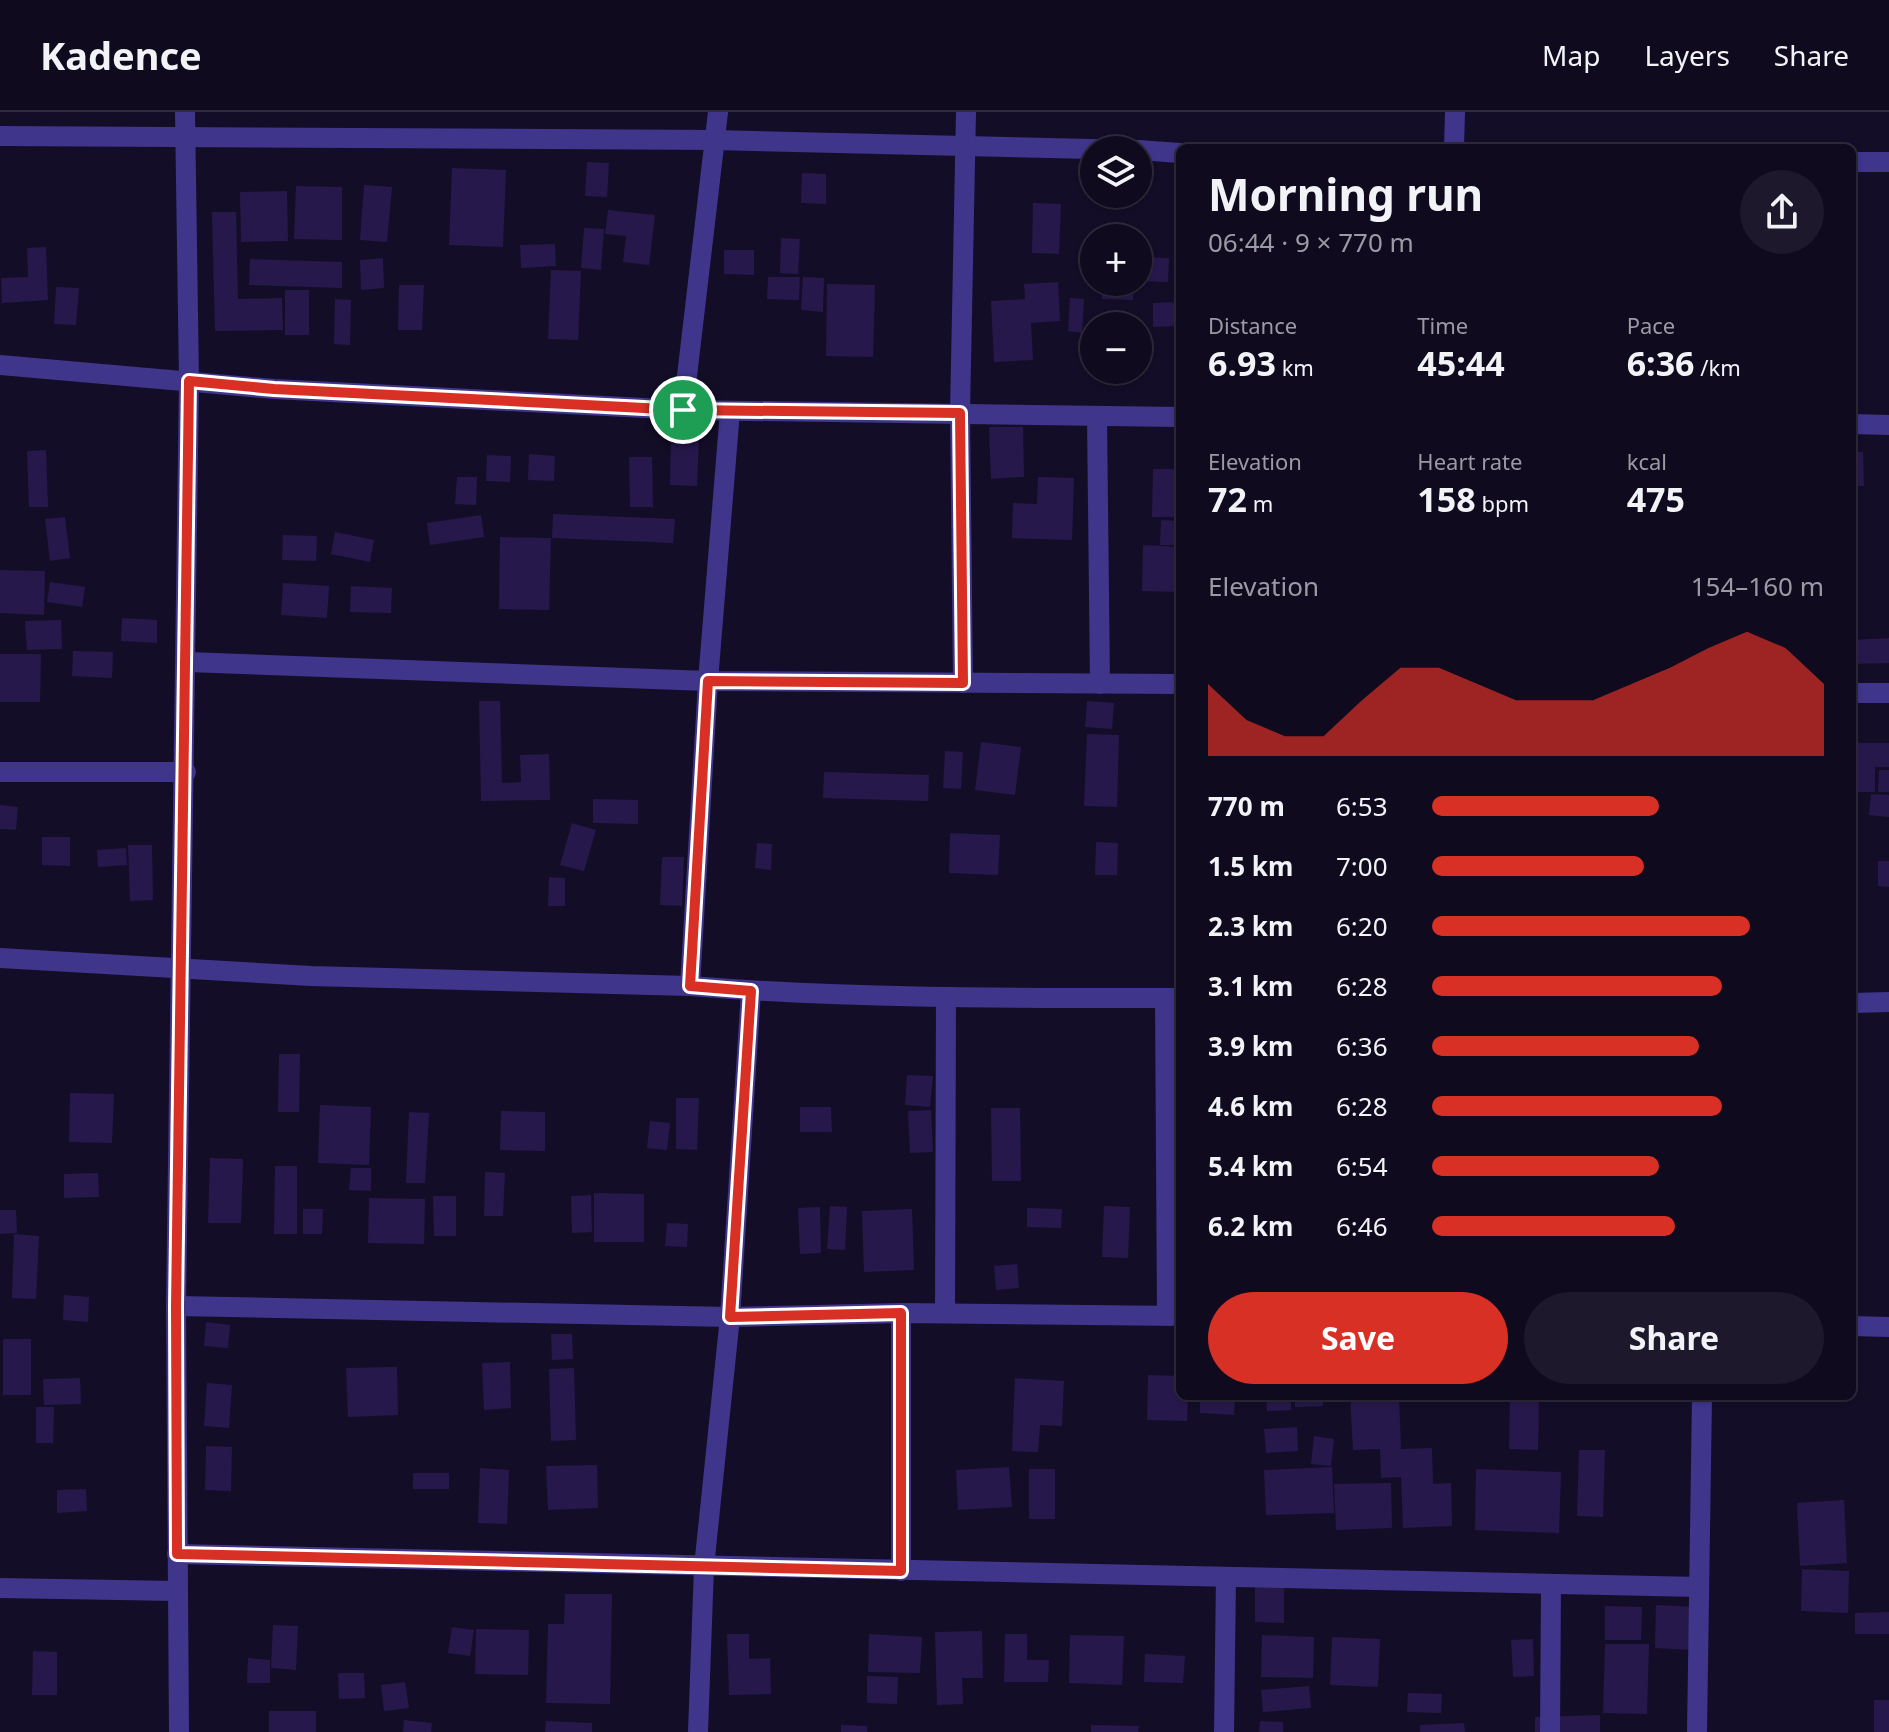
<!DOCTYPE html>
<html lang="en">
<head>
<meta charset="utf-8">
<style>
  :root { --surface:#0f0a1e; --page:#1d182b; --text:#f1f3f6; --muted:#9b9aa4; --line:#2f2b3c; --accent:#d93025 }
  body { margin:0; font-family:"Noto Sans",sans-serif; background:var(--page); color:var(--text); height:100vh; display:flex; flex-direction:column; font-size:30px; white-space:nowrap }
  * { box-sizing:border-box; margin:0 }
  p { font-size:26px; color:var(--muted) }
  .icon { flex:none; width:44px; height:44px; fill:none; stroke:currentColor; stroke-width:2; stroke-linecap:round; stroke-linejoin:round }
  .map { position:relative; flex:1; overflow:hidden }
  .details { position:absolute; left:1176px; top:32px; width:680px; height:1256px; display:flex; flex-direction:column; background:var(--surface); border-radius:12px; box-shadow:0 2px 6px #0004,0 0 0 2px var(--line) }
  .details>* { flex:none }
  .buttons { position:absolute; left:1080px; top:24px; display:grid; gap:16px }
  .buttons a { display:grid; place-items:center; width:72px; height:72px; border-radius:50%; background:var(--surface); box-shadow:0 2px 6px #0004,0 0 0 2px var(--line); font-size:40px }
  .pin { position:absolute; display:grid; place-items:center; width:68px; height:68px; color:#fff; margin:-34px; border:4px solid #fff; border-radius:50%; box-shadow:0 2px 8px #0007 }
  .round { display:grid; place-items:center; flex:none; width:84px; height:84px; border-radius:42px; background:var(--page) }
  .overview { display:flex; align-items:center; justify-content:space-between; height:136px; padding:0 32px }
  h1 { font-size:44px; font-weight:700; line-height:60px }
  .figures { display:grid; grid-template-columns:repeat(3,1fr); gap:12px; height:136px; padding:8px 32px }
  .figures div { display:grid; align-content:center }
  .figures b { font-size:34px; font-weight:700 }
  .figures small { font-size:22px; font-weight:400 }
  .figures p { font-size:22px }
  .chart { height:224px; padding:16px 32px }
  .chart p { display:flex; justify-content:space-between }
  .chart svg { width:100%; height:144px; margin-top:8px; fill:var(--accent); opacity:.7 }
  .button { display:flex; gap:16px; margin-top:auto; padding:16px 32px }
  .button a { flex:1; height:92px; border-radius:48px; background:var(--accent); color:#fff; font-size:32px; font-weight:700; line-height:92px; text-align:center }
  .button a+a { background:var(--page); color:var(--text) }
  ul { padding:0 32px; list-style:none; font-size:26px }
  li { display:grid; grid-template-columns:128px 96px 1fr; align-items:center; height:60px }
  li i { height:20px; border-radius:10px; background:var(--accent) }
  header { display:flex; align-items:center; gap:48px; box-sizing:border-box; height:112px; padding:0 40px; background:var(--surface); border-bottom:2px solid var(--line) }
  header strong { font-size:38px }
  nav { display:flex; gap:44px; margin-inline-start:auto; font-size:28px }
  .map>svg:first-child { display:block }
  .building { fill:#27184b }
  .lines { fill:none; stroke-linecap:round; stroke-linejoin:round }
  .street { stroke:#3f358b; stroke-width:20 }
  .route-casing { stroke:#fff; stroke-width:16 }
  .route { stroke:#d93025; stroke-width:10 }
</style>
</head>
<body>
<header>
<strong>Kadence</strong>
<nav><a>Map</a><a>Layers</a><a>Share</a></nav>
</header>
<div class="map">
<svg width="1889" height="1620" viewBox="0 0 1889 1620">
  <rect width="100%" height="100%" fill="#140d28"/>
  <!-- building -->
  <g class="building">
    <path d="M587,50L609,51L607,85L585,84Z"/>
    <path d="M452,56L506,58L503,135L449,133Z"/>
    <path d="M802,61L826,62V92L801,91Z"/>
    <path d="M364,73L392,75L387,130L360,128Z"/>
    <path d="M296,74L342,75V128L294,127Z"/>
    <path d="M287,79L288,129L241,130L240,80Z"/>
    <path d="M1033,91L1061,92L1059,142L1032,141Z"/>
    <path d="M608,98L655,103L649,153L623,150L626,124L605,122Z"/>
    <path d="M212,100H236L238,187L282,186L283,218L215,219Z"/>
    <path d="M584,116L604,117L601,158L581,156Z"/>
    <path d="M781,126L800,127L798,162L780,161Z"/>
    <path d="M555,132L556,154L521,156L520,133Z"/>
    <path d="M46,135L48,188L2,191L1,166L28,165L27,136Z"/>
    <path d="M724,138H754V163L724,162Z"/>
    <path d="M1138,145L1169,146L1168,170L1138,169Z"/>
    <path d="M383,146L384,176L361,178L360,148Z"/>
    <path d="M250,147L342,150V176L249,173Z"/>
    <path d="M551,158L581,159L578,228L548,227Z"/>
    <path d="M768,165H800L799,188L767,187Z"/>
    <path d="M803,165L824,166L823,200L801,198Z"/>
    <path d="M1058,170L1060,209L1031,211L1033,248L994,250L991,189L1025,187L1024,172Z"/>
    <path d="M1102,170L1133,171V188L1102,187Z"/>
    <path d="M827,172L875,173L873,245L826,244Z"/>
    <path d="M399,173H424L422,218H398Z"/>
    <path d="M56,175L79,176L76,213L54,212Z"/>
    <rect x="285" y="178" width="24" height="45"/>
    <path d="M1070,186L1084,187L1082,221L1068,219Z"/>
    <path d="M335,187L351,188L350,233L334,232Z"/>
    <path d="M1177,190V214L1153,215V191Z"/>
    <path d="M989,315H1023L1024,365L991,367Z"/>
    <path d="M671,323L699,324L697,374L670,373Z"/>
    <path d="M46,338L48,395H29L27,339Z"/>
    <path d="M1852,340H1863L1864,374H1852Z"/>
    <path d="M529,342L555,344L554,369L528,368Z"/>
    <path d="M487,343L511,344L510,370L486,369Z"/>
    <path d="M629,345H652L653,395H630Z"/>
    <path d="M1153,357H1180V405H1152Z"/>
    <path d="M457,365H477L476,393L455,392Z"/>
    <path d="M1038,365L1074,366L1072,428L1012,426L1013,391L1037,392Z"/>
    <path d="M553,402L675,407L673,431L552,426Z"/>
    <path d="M481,403L484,425L430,433L427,411Z"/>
    <path d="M65,405L70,446L50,449L45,407Z"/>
    <path d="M1161,408L1180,409V433H1160Z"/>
    <path d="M335,420L374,428L370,450L331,442Z"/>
    <path d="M283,423L317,424L316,449L282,448Z"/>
    <path d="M500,425L551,426L549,498L499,497Z"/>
    <path d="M1143,433L1180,435V480L1142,479Z"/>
    <path d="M0,458L45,459L44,503L0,501Z"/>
    <path d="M50,470L85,475L82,495L47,490Z"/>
    <path d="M283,471L329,474L327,506L281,503Z"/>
    <path d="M351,474L392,476L391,501L350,500Z"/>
    <path d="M122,506L157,508V531L121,529Z"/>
    <path d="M61,508L62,537L27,538L25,509Z"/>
    <path d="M1889,526V551L1852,552V528Z"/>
    <path d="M73,539L113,540L112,566L72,564Z"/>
    <path d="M0,542H41L40,590H0Z"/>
    <path d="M479,589H500L502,671L521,670L520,643L549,642L550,688L481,689Z"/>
    <path d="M1087,589L1114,591L1112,617L1085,615Z"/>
    <path d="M1087,622L1119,623L1117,695L1084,694Z"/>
    <path d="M981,630L1021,635L1015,683L975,678Z"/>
    <path d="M1852,631H1889V655H1875V680H1852Z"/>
    <path d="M945,639L963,640L961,677L943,676Z"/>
    <path d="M1879,658H1889V680H1878Z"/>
    <path d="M824,660L929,663L928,689L823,686Z"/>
    <path d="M1176,677H1180V699L1175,698Z"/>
    <path d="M1871,682L1889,683V705L1869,703Z"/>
    <path d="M593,687L638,688V712L593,711Z"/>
    <path d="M0,693L18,695L16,718L0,717Z"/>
    <path d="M572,711L596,718L584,759L560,753Z"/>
    <path d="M950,721L1000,723L998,763L949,761Z"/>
    <path d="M42,725H70V754L42,753Z"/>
    <path d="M1096,730L1118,731L1117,763H1095Z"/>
    <path d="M757,731L772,732L771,758L755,756Z"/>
    <path d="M128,733H152L153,788L130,789Z"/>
    <path d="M126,736L127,753L98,755L97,738Z"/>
    <path d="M662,745H684L682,794L660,793Z"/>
    <path d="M1878,749H1889V775L1878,774Z"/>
    <path d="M549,765L565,766V794H548Z"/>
    <path d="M279,942H300L299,1000H278Z"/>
    <path d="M907,963L933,964L930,995L905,993Z"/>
    <path d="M70,981L114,982L112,1031L69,1030Z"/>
    <path d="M676,986H699L697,1038L676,1037Z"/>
    <path d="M320,993L371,995L369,1053L318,1051Z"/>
    <path d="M800,995H831L832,1020H800Z"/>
    <path d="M991,996H1020L1021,1069H992Z"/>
    <path d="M931,998L933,1040L910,1041L908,999Z"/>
    <path d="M501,999L545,1000V1039L500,1038Z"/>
    <path d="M409,1000L429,1001L425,1071H406Z"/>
    <path d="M650,1009L670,1011L667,1038L647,1036Z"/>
    <path d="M210,1046L243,1047L241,1111H208Z"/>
    <path d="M275,1054H297V1122H274Z"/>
    <path d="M351,1056H371V1079L349,1078Z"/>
    <path d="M485,1060L505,1061L503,1104H484Z"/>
    <path d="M98,1061L99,1085L64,1086V1062Z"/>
    <path d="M594,1081L644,1082V1130H594Z"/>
    <path d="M591,1083L592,1120L572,1121L571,1084Z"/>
    <path d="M433,1084H456V1124H434Z"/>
    <path d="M369,1086L425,1087L424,1132L368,1131Z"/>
    <path d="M830,1094L847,1095L845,1138L827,1137Z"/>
    <path d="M1104,1094L1130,1095L1128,1146L1102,1145Z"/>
    <path d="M820,1095L821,1141L800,1142L798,1096Z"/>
    <path d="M1027,1096L1062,1097L1061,1116L1027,1115Z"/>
    <path d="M303,1097H323L322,1122H303Z"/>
    <path d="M912,1097L914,1158L864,1160L862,1099Z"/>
    <path d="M0,1098H16L17,1121L0,1122Z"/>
    <path d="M667,1111L688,1112L687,1135L665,1134Z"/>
    <path d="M14,1122L39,1124L36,1187L12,1186Z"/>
    <path d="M1017,1152L1019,1176L996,1178L994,1154Z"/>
    <path d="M64,1183L89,1185L88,1210L63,1208Z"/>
    <path d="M206,1210L230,1213L228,1236L204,1234Z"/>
    <path d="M551,1222H572L573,1247L552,1248Z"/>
    <rect x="3" y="1227" width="28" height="56"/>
    <path d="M510,1250L511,1296L484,1298L482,1251Z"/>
    <path d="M397,1255L398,1303L348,1305L346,1256Z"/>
    <path d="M574,1256L576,1328L551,1329L549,1257Z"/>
    <path d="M1148,1263L1180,1264V1284H1188L1187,1309L1147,1308Z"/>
    <path d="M80,1266L81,1292L44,1293L43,1267Z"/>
    <path d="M1015,1266L1064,1269L1062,1314L1040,1313L1038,1340L1012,1339Z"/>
    <path d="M207,1271L232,1273L229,1316L204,1314Z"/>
    <path d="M1200,1284H1235L1234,1303L1200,1301Z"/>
    <path d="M1266,1284H1291V1298L1267,1299Z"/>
    <path d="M1295,1284H1323V1294L1295,1295Z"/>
    <path d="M1350,1284H1399L1401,1337L1432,1336L1433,1372L1451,1371L1452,1414L1403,1416L1401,1365L1381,1366L1380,1337L1353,1338Z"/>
    <path d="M1510,1285L1539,1286L1538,1338L1509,1337Z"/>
    <path d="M36,1295H54L53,1331H36Z"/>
    <path d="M1297,1315L1298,1339L1266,1341L1264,1317Z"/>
    <path d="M1314,1324L1334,1327L1331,1354L1311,1352Z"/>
    <path d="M206,1334L232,1335L231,1379L205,1378Z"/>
    <path d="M1579,1338H1605L1603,1405L1577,1404Z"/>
    <path d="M597,1353L598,1396L548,1398L546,1354Z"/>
    <path d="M1009,1355L1012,1395L958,1398L956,1358Z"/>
    <path d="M1332,1355L1334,1401L1266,1403L1264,1358Z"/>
    <path d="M480,1356L509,1358L507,1412L478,1411Z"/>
    <rect x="1029" y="1357" width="26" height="50"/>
    <path d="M1476,1357L1561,1360L1559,1421L1475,1418Z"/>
    <rect x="413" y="1361" width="36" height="16"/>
    <path d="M1391,1371L1392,1416L1336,1418L1334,1372Z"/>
    <path d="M86,1377L87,1399L57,1401V1378Z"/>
    <path d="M1844,1388L1847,1451L1800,1454L1797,1391Z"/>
    <path d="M1802,1457L1849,1459L1848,1501L1801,1499Z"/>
    <path d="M1255,1475H1284V1511L1255,1510Z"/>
    <path d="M565,1482H612L610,1592L546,1591L548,1512H564Z"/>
    <path d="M1656,1493L1695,1495L1694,1538L1655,1536Z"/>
    <path d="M1605,1494L1642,1495L1641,1528H1605Z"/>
    <path d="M1889,1500V1522H1855V1501Z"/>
    <path d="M273,1513L298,1514L296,1558L271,1556Z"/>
    <path d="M452,1515L474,1518L470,1544L448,1541Z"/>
    <path d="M476,1517L529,1518L528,1563L475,1562Z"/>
    <path d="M982,1519L983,1566H962L963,1592L937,1593L935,1520Z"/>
    <path d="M727,1522H749V1547L770,1546L771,1582L729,1583Z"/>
    <path d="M869,1522L922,1525L920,1561L868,1560Z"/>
    <path d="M1005,1522H1027V1548H1049L1048,1570H1004Z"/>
    <path d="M1070,1523L1124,1524L1122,1573L1069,1571Z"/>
    <path d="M1262,1523L1314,1525L1313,1566L1261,1565Z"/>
    <path d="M1332,1525L1380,1527L1378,1575L1330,1573Z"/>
    <path d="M1533,1527L1534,1564L1513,1565L1511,1528Z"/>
    <path d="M1605,1532H1649L1647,1602L1603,1601Z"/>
    <path d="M33,1539L57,1540V1583H32Z"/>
    <path d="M1145,1542L1185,1544L1183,1571L1144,1570Z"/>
    <path d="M248,1546L270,1548V1571H247Z"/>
    <path d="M338,1561H364L365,1586L339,1587Z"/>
    <path d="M867,1564L898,1565L897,1592L867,1591Z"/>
    <path d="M405,1570L409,1596L384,1599L381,1573Z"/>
    <path d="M1309,1574L1311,1596L1263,1600L1261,1578Z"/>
    <path d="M1408,1581L1442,1582L1441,1601L1407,1600Z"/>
    <rect x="1874" y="1588" width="15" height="32"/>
    <rect x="269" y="1599" width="47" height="21"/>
    <path d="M1600,1603V1620H1535V1605Z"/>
    <path d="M404,1608L432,1611L431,1620H403Z"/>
    <path d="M546,1609L592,1611V1620H545Z"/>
    <path d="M1260,1609L1283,1610V1620H1259Z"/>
    <path d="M1464,1611L1465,1620H1420V1613Z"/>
    <path d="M841,1613L867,1614V1620H841Z"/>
    <path d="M1091,1613L1139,1614L1138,1620H1091Z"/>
  </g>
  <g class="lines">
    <!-- street -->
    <g class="street">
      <path d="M0,24L714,28L1134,38"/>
      <path d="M1454,36L1455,0"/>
      <path d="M1138,38L1180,41"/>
      <path d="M1852,50H1889"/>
      <path d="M0,253L274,277L683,298L1180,305"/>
      <path d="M683,298L718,0"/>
      <path d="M1097,304L1100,572"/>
      <path d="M1852,312L1889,313"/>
      <path d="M187,550L708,569L1180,572"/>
      <path d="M963,571L960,301L966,0"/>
      <path d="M1852,581H1889"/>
      <path d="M0,660H186"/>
      <path d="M0,846L311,864L690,874C853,887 1017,886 1180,886"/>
      <path d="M690,874L708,569L730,299"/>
      <path d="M1165,886L1167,1203"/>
      <path d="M1852,891L1889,890"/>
      <path d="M176,1194L730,1205L901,1201L1180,1204"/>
      <path d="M901,1201V1459"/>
      <path d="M945,1201L946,885"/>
      <path d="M1852,1214L1889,1215"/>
      <path d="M177,1442L1699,1475"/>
      <path d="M0,1476L177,1479"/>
      <path d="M179,1620L176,1194L189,269L185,0"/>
      <path d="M698,1620L704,1455L730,1205L751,879"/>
      <path d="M1224,1620L1226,1465"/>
      <path d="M1550,1620L1551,1472"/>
      <path d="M1697,1620L1702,1284"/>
    </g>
  </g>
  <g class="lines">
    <defs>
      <path id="route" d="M189,269L274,277L683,298L960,301L963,571L708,569L690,874L751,879L730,1205L901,1201V1459L177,1442L176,1194Z"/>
    </defs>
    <!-- route casing -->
    <use href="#route" class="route-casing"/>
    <!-- route -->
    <use href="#route" class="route"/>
  </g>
</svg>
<div class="buttons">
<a><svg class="icon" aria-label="layers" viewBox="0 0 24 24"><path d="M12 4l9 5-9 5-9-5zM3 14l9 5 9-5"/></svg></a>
<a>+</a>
<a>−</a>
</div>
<div class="pin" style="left:683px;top:298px;background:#1e9e55"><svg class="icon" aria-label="arrive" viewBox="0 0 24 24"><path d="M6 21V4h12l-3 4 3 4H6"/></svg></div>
<section class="details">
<div class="overview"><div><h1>Morning run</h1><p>06:44 · 9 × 770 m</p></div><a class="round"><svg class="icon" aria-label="share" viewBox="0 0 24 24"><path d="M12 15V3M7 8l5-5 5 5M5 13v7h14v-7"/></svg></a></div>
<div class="figures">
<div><p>Distance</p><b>6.93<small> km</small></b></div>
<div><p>Time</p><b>45:44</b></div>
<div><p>Pace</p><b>6:36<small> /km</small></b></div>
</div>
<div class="figures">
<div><p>Elevation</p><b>72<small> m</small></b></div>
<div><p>Heart rate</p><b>158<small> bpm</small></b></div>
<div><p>kcal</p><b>475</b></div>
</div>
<div class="chart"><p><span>Elevation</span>154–160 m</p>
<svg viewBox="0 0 160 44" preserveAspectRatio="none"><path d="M0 44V22L10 33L20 38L30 38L40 27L50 17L60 17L70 22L80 27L90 27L100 27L110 22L120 17L130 11L140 6L150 11L160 22V44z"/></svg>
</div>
<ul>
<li><b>770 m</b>6:53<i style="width:58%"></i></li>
<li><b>1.5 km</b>7:00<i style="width:54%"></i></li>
<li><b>2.3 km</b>6:20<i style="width:81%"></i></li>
<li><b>3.1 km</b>6:28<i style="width:74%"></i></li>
<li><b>3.9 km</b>6:36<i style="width:68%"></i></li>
<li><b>4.6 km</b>6:28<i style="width:74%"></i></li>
<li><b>5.4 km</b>6:54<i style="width:58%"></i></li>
<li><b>6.2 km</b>6:46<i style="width:62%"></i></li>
</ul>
<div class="button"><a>Save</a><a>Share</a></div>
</section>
</div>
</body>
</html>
